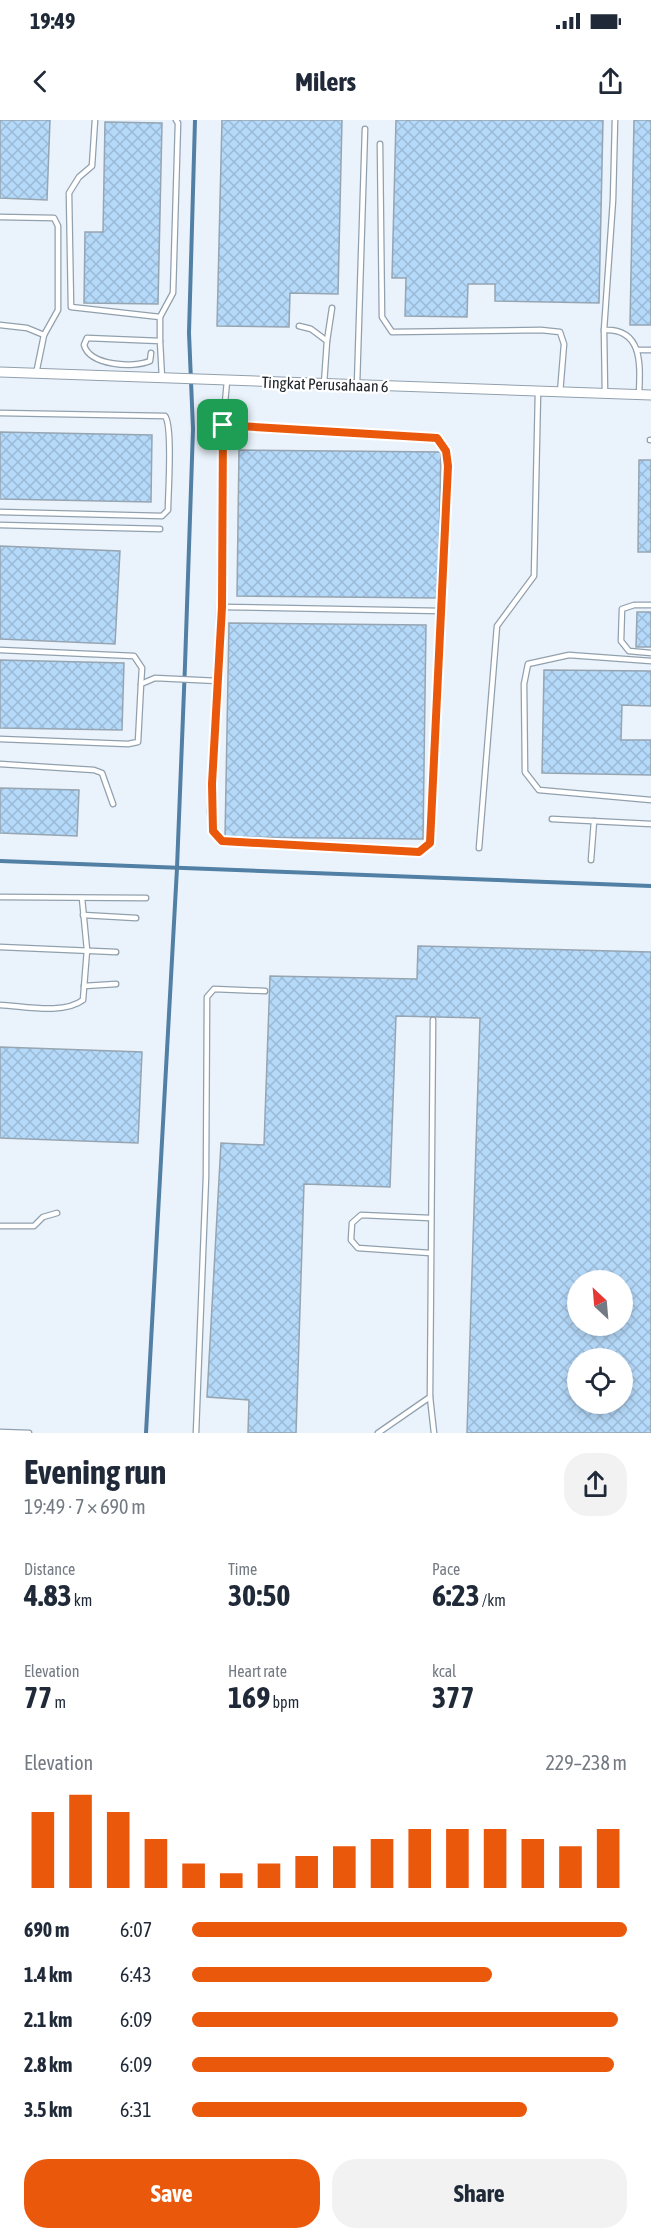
<!DOCTYPE html>
<html lang="en">
<head>
<meta charset="utf-8">
<style>
  :root { --surface:#fff; --page:#f2f2f3; --text:#1f2937; --muted:#747a83; --accent:#ea580c }
  body { margin:0; font-family:"Asap Condensed",sans-serif; background:var(--page); color:var(--text); height:100vh; display:flex; flex-direction:column; font-size:22px; white-space:nowrap }
  * { box-sizing:border-box; margin:0 }
  p { font-size:20px; color:var(--muted) }
  .icon { flex:none; width:33px; height:33px; fill:none; stroke:currentColor; stroke-width:2; stroke-linecap:round; stroke-linejoin:round }
  .map { position:relative; height:1313px; overflow:hidden }
  .drawer { display:flex; flex-direction:column; background:var(--surface); flex:1 }
  .drawer>* { flex:none }
  .needle { width:39px; rotate:334deg }
  .tools { position:absolute; left:567px; top:1150px; display:grid; gap:12px }
  .tools a { display:grid; place-items:center; width:66px; height:66px; border-radius:50%; background:var(--surface); box-shadow:0 3px 9px #0003; font-size:30px }
  .pin { position:absolute; display:grid; place-items:center; width:51px; height:51px; color:#fff; margin:-26px; border-radius:12px; box-shadow:0 3px 9px #0006 }
  .round { display:grid; place-items:center; flex:none; width:63px; height:63px; border-radius:24px; background:var(--page) }
  .head { display:flex; align-items:center; justify-content:space-between; height:102px; padding:0 24px }
  h1 { font-size:33px; font-weight:700; line-height:45px }
  .stats { display:grid; grid-template-columns:repeat(3,1fr); gap:9px; height:102px; padding:6px 24px }
  .stats div { display:grid; align-content:center }
  .stats b { font-size:30px; font-weight:700 }
  .stats small { font-size:16px; font-weight:400 }
  .stats p { font-size:16px }
  .chart { height:168px; padding:12px 24px }
  .chart p { display:flex; justify-content:space-between }
  .chart svg { width:100%; height:108px; margin-top:6px; stroke:var(--accent); stroke-width:6 }
  .action { display:flex; gap:12px; margin-top:auto; padding:12px 24px }
  .action a { flex:1; height:69px; border-radius:24px; background:var(--accent); color:#fff; font-size:24px; font-weight:700; line-height:69px; text-align:center }
  .action a+a { background:var(--page); color:var(--text) }
  ul { padding:0 24px; list-style:none; font-size:20px }
  li { display:grid; grid-template-columns:96px 72px 1fr; align-items:center; height:45px }
  li i { height:15px; border-radius:8px; background:var(--accent) }
  .status { display:flex; justify-content:space-between; align-items:center; height:42px; padding:0 30px; background:var(--surface); direction:ltr }
  .status svg { height:16px; fill:currentColor }
  header { display:flex; justify-content:space-between; align-items:center; height:78px; padding:0 24px; background:var(--surface); font-size:27px; font-weight:700 }
  .map>svg:first-child { display:block }
  .lines { fill:none; stroke-linecap:round; stroke-linejoin:round }
  .stream { stroke:#527fa4; stroke-width:4 }
  .building { fill:url(#building-cross-hatch); stroke:#96a5b2; stroke-width:1.5; fill-rule:evenodd }
  .lane-casing { stroke:#91a0ad; stroke-width:7 }
  .street-casing { stroke:#91a0ad; stroke-width:11 }
  .lane { stroke:#fff; stroke-width:4.5 }
  .street { stroke:#fff; stroke-width:9 }
  .route-casing { stroke:#fff; stroke-width:12 }
  .route { stroke:#ea580c; stroke-width:8 }
  .labels { text-anchor:middle; dominant-baseline:central; stroke-width:4.5; stroke-linejoin:round; paint-order:stroke }
  .street-label { font-size:16px; fill:#20262b; stroke:#fff }
</style>
</head>
<body>
<div class="status"><b>19:49</b><svg viewBox="0 0 49 12"><path d="M0 12V9h3v3zM5 12V6h3v6zM10 12V3h3v9zM15 12V0h3v12zM26 1h20v11H26zM47 4h2v5h-2z"/></svg></div>
<header><svg class="icon" aria-label="back" viewBox="0 0 24 24"><path d="M15 5l-7 7 7 7"/></svg>Milers<svg class="icon" aria-label="share" viewBox="0 0 24 24"><path d="M12 15V3M7 8l5-5 5 5M5 13v7h14v-7"/></svg></header>
<div class="map">
<svg width="651" height="1313" viewBox="0 0 651 1313">
  <defs>
    <pattern id="building-cross-hatch" width="8" height="8" patternUnits="userSpaceOnUse" patternTransform="scale(1.5)"><rect width="8" height="8" fill="#b5d9f9"/><path d="M0 0l8 8M0 8l8-8" fill="none" stroke="#9bbad6"/></pattern>
  </defs>
  <rect width="100%" height="100%" fill="#eaf3fc"/>
  <g class="lines">
    <!-- stream -->
    <g class="stream">
      <path d="M0,741L651,766"/>
      <path d="M146,1313L177,748L185,545L193,309L189,213L195,0"/>
    </g>
  </g>
  <!-- building -->
  <g class="building">
    <path d="M0,0H50L47,80L0,78Z"/>
    <path d="M222,0H342L338,174L290,173L289,207L217,206Z"/>
    <path d="M396,0H603L599,183L495,181V164H468L467,197L405,196L406,158H392Z"/>
    <path d="M634,0H651V205H630Z"/>
    <path d="M105,2L162,3L158,184L84,183L85,112H103Z"/>
    <path d="M0,312L152,315L151,382L0,379Z"/>
    <path d="M239,330L441,332L438,478L237,476Z"/>
    <path d="M639,340H651V432H638Z"/>
    <path d="M0,426L120,431L115,524L0,519Z"/>
    <path d="M637,492H651V527H636Z"/>
    <path d="M229,503L426,505L423,719L225,717Z"/>
    <path d="M0,540L124,543L122,610L0,608Z"/>
    <path d="M544,550L651,551V586L622,585L621,620H651V655L542,653Z"/>
    <path d="M0,668L79,670L77,716L0,713Z"/>
    <path d="M418,826L651,832V1313H467L480,898L396,896L390,1067L304,1064L296,1313H248L249,1280L207,1277L221,1023L264,1025L270,856L417,859ZM578,1161H622V1206H578ZM578,1239H622V1284H578Z"/>
    <path d="M0,927L142,932L138,1023L0,1018Z"/>
  </g>
  <g class="lines">
    <defs>
      <g id="lane">
        <path d="M95,0L92,46L79,57L69,73L71,187L160,197"/>
        <path d="M615,0L613,80L604,210C644,208 640,247 639,275"/>
        <path d="M380,24L382,197L392,212L541,210L560,212L564,224L560,273"/>
        <path d="M0,97L54,98L58,106V190L44,215L36,254"/>
        <path d="M0,205L27,208L44,215"/>
        <path d="M299,206L311,209L327,221L324,264"/>
        <path d="M604,210L605,273"/>
        <path d="M160,221V197L173,173L178,3L176,0"/>
        <path d="M327,221L332,188"/>
        <path d="M637,230H651"/>
        <path d="M151,233L150,241C134,248 90,246 84,225L87,218L160,221L162,258"/>
        <path d="M357,265L365,9"/>
        <path d="M0,293L165,296C173,306 168,374 168,390L162,396L0,392"/>
        <path d="M223,305L227,261"/>
        <path d="M650,320H651"/>
        <path d="M0,405L160,409"/>
        <path d="M651,485H634L622,489L621,521L629,531L651,533"/>
        <path d="M222,487L441,491"/>
        <path d="M0,530L134,536L142,548L141,564"/>
        <path d="M651,541L569,535L528,544L524,564L525,652L539,670L651,680"/>
        <path d="M0,619L128,624L138,622L141,564L155,558L218,561L210,692L213,711L222,721L419,732L431,723L448,346L446,331L437,318L223,305L218,561"/>
        <path d="M0,644L94,650L102,653L113,684"/>
        <path d="M552,699L651,704"/>
        <path d="M479,728L497,506L534,456L538,272"/>
        <path d="M591,740L594,701"/>
        <path d="M0,777L146,778"/>
        <path d="M83,795L136,798"/>
        <path d="M0,827L116,832"/>
        <path d="M84,866L116,864"/>
        <path d="M0,885C24,886 63,895 83,880L87,830L82,778"/>
        <path d="M433,900L430,1277L434,1313"/>
        <path d="M430,1098L361,1095L352,1103L351,1120L358,1128L430,1133"/>
        <path d="M0,1106H34L43,1097L57,1093"/>
        <path d="M0,1312L29,1313"/>
        <path d="M196,1313L206,1057L207,877L214,869L265,871"/>
        <path d="M378,1313L430,1277"/>
      </g>
      <path id="street" d="M0,252L651,275"/>
    </defs>
    <!-- lane casing -->
    <use href="#lane" class="lane-casing"/>
    <!-- street casing -->
    <use href="#street" class="street-casing"/>
    <!-- lane -->
    <use href="#lane" class="lane"/>
    <!-- street -->
    <use href="#street" class="street"/>
  </g>
  <g class="lines">
    <defs>
      <path id="route" d="M223,305L437,318L446,331L448,346L430,723L419,732L222,721L213,711L212,664L222,487Z"/>
    </defs>
    <!-- route casing -->
    <use href="#route" class="route-casing"/>
    <!-- route -->
    <use href="#route" class="route"/>
  </g>
  <g class="labels">
    <!-- street labels -->
    <g class="street-label">
      <text transform="translate(325 264) rotate(2)">Tingkat Perusahaan 6</text>
    </g>
  </g>
</svg>
<div class="tools">
<a><svg class="needle" viewBox="-14 -14 28 28"><path d="M0-13l5 13h-10z" fill="#e53935"/><path d="M0 13l5-13h-10z" fill="#747a83"/></svg></a>
<a><svg class="icon" aria-label="locate" viewBox="0 0 24 24"><circle cx="12" cy="12" r="6"/><path d="M12 2v4M12 18v4M2 12h4M18 12h4"/></svg></a>
</div>
<div class="pin" style="left:223px;top:305px;background:#1e9e55"><svg class="icon" aria-label="arrive" viewBox="0 0 24 24"><path d="M6 21V4h12l-3 4 3 4H6"/></svg></div>
</div>
<section class="drawer">
<div class="head"><div><h1>Evening run</h1><p>19:49 · 7 × 690 m</p></div><a class="round"><svg class="icon" aria-label="share" viewBox="0 0 24 24"><path d="M12 15V3M7 8l5-5 5 5M5 13v7h14v-7"/></svg></a></div>
<div class="stats">
<div><p>Distance</p><b>4.83<small> km</small></b></div>
<div><p>Time</p><b>30:50</b></div>
<div><p>Pace</p><b>6:23<small> /km</small></b></div>
</div>
<div class="stats">
<div><p>Elevation</p><b>77<small> m</small></b></div>
<div><p>Heart rate</p><b>169<small> bpm</small></b></div>
<div><p>kcal</p><b>377</b></div>
</div>
<div class="chart"><p><span>Elevation</span>229–238 m</p>
<svg viewBox="0 0 160 44" preserveAspectRatio="none"><path d="M5 44V13M15 44V6M25 44V13M35 44V24M45 44V34M55 44V38M65 44V34M75 44V31M85 44V27M95 44V24M105 44V20M115 44V20M125 44V20M135 44V24M145 44V27M155 44V20"/></svg>
</div>
<ul>
<li><b>690 m</b>6:07<i style="width:100%"></i></li>
<li><b>1.4 km</b>6:43<i style="width:69%"></i></li>
<li><b>2.1 km</b>6:09<i style="width:98%"></i></li>
<li><b>2.8 km</b>6:09<i style="width:97%"></i></li>
<li><b>3.5 km</b>6:31<i style="width:77%"></i></li>
</ul>
<div class="action"><a>Save</a><a>Share</a></div>
</section>
</body>
</html>
